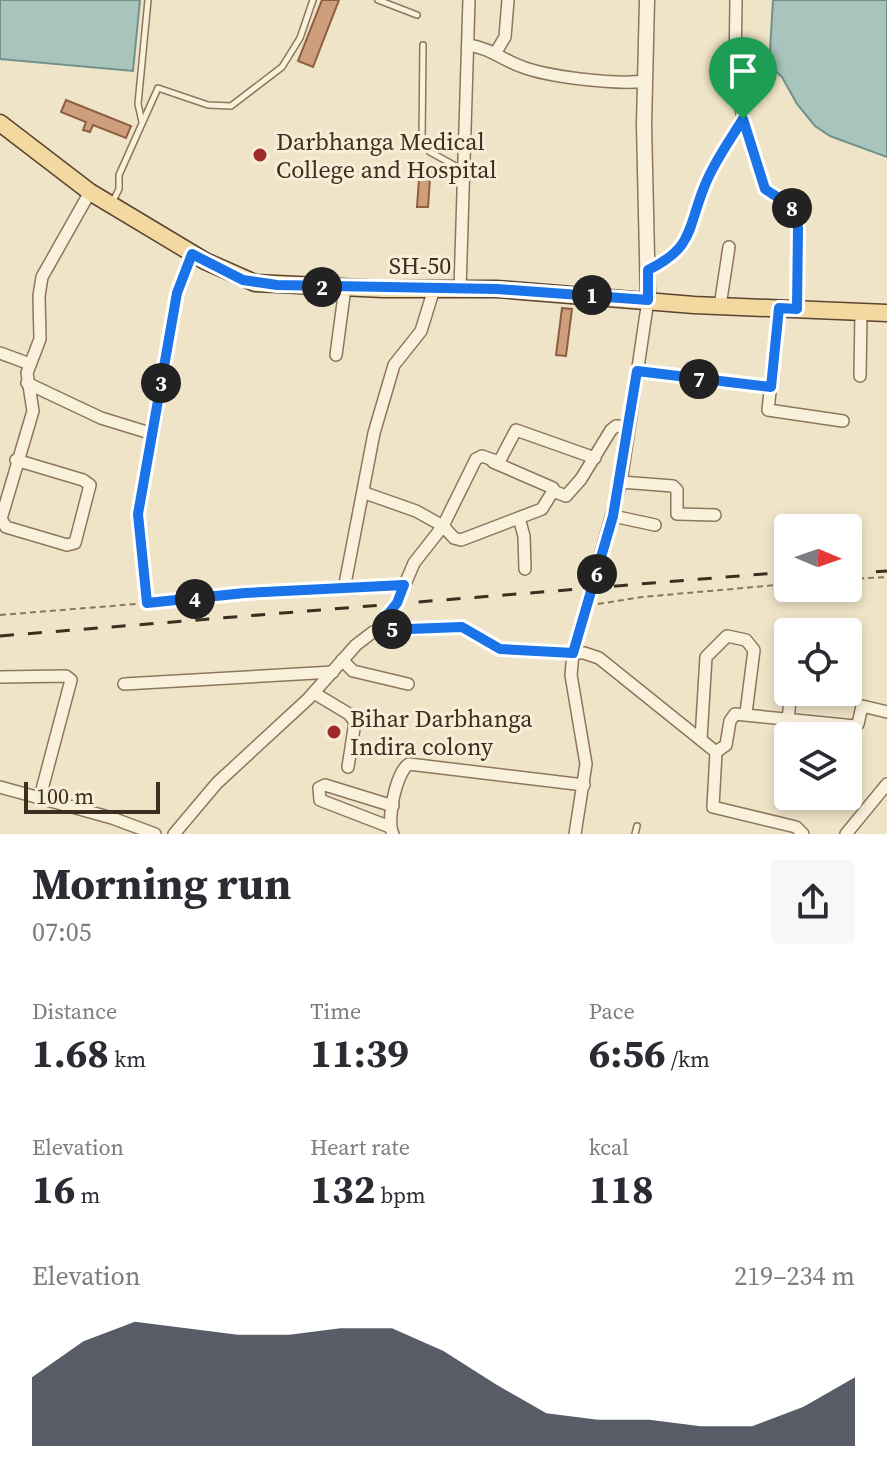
<!DOCTYPE html>
<html lang="en">
<head>
<meta charset="utf-8">
<style>
  :root { --surface:#fff; --page:#f7f7f7; --text:#2b2b33; --muted:#7c7c81; --accent:#111827 }
  body { margin:0; font-family:"Source Serif 4",serif; background:var(--page); color:var(--text); height:100vh; display:flex; flex-direction:column; font-size:30px; white-space:nowrap }
  * { box-sizing:border-box; margin:0 }
  p { font-size:26px; color:var(--muted) }
  .icon { flex:none; width:44px; height:44px; fill:none; stroke:currentColor; stroke-width:2; stroke-linecap:round; stroke-linejoin:round }
  .map { position:relative; height:834px; overflow:hidden }
  .drawer { display:flex; flex-direction:column; background:var(--surface); flex:1 }
  .drawer>* { flex:none }
  .needle { width:52px; rotate:92deg }
  .tools { position:absolute; left:774px; top:514px; display:grid; gap:16px }
  .tools a { display:grid; place-items:center; width:88px; height:88px; border-radius:8px; background:var(--surface); box-shadow:0 4px 12px #0003; font-size:40px }
  .scale { position:absolute; left:24px; bottom:20px; width:136px; box-sizing:border-box; padding-left:8px; border:4px solid #3d2e20; border-top:0; font-size:22px; line-height:28px; white-space:nowrap; color:#3d2e20; -webkit-text-stroke:6px #f7eed8; paint-order:stroke }
  .pin { position:absolute; display:grid; place-items:center; width:68px; height:68px; color:#fff; margin:-82px -34px; border-radius:50% 50% 50% 0; rotate:-45deg; box-shadow:0 0 8px #0007 }
  .pin .icon { rotate:45deg }
  .km { position:absolute; width:40px; height:40px; margin:-20px; border-radius:50%; background:#222; color:#fff; font-size:22px; line-height:40px; text-align:center }
  .round { display:grid; place-items:center; flex:none; width:84px; height:84px; border-radius:8px; background:var(--page) }
  .summary { display:flex; align-items:center; justify-content:space-between; height:136px; padding:0 32px }
  h1 { font-size:44px; font-weight:700; line-height:60px }
  .metrics { display:grid; grid-template-columns:repeat(3,1fr); gap:12px; height:136px; padding:8px 32px }
  .metrics div { display:grid; align-content:center }
  .metrics b { font-size:40px; font-weight:700 }
  .metrics small { font-size:22px; font-weight:400 }
  .metrics p { font-size:22px }
  .chart { height:224px; padding:16px 32px }
  .chart p { display:flex; justify-content:space-between }
  .chart svg { width:100%; height:144px; margin-top:8px; fill:var(--accent); opacity:.7 }
  .map>svg:first-child { display:block }
  .water { fill:#a9c4bc; stroke:#6f938a; stroke-width:2 }
  .building { fill:#cf9f7d; stroke:#8d5f41; stroke-width:2 }
  .lines { fill:none; stroke-linecap:round; stroke-linejoin:round }
  .service-casing { stroke:#8d765c; stroke-width:8 }
  .minor-casing { stroke:#8d765c; stroke-width:14 }
  .tertiary-casing { stroke:#8d765c; stroke-width:17 }
  .primary-casing { stroke:#5b4430; stroke-width:19 }
  .path { stroke:#8d765c; stroke-width:2; stroke-dasharray:6 4; stroke-linecap:butt }
  .service { stroke:#faf1dc; stroke-width:5 }
  .minor { stroke:#faf1dc; stroke-width:11 }
  .tertiary { stroke:#faf1dc; stroke-width:14 }
  .primary { stroke:#f3d9a0; stroke-width:16 }
  .rail { stroke:#3d2e20; stroke-width:3; stroke-dasharray:14 14; stroke-linecap:butt }
  .route-casing { stroke:#fff; stroke-width:16 }
  .route { stroke:#1a73e8; stroke-width:10 }
  .poi-dot { fill:#9e2a2b; stroke:#f7eed8; stroke-width:3 }
  .labels { text-anchor:middle; dominant-baseline:central; stroke-width:6; stroke-linejoin:round; paint-order:stroke }
  .poi-label { font-size:24px; fill:#3d2e20; stroke:#f7eed8; text-anchor:start }
  .street-label { font-size:24px; fill:#3d2e20; stroke:#f7eed8 }
</style>
</head>
<body>
<div class="map">
<svg width="887" height="834" viewBox="0 0 887 834">
  <rect width="100%" height="100%" fill="#f0e4c8"/>
  <!-- water -->
  <g class="water">
    <path d="M0,0H140L133,71L0,59Z"/>
    <path d="M773,0H887V157L830,136L815,126L797,104L782,77L774,70L770,51Z"/>
  </g>
  <!-- building -->
  <g class="building">
    <path d="M322,0H339L313,67L298,61Z"/>
    <path d="M66,100L131,126L126,138L93,125L90,132L83,130L86,122L61,112Z"/>
    <path d="M420,165H431L428,207H417Z"/>
    <path d="M562,308L572,309L566,356L556,355Z"/>
  </g>
  <g class="lines">
    <defs>
      <g id="service">
        <path d="M378,0L417,15"/>
        <path d="M423,45L422,141L430,152L463,170"/>
        <path d="M142,122L138,104L148,0"/>
        <path d="M112,203L119,189V175L158,88L208,105L231,106L282,67L300,38L313,0"/>
        <path d="M635,834L637,826"/>
      </g>
      <g id="minor">
        <path d="M468,45C490,48 501,59 520,66C547,77 616,85 645,81"/>
        <path d="M496,52L505,37L508,0"/>
        <path d="M743,119L765,189C786,202 792,201 798,228L797,309"/>
        <path d="M648,270C695,247 687,228 705,185C714,162 730,140 743,119L735,72L736,0"/>
        <path d="M460,289L469,0"/>
        <path d="M720,306L729,247"/>
        <path d="M779,308L768,410L843,421"/>
        <path d="M0,353L30,364"/>
        <path d="M336,355L345,288"/>
        <path d="M637,371L771,387"/>
        <path d="M860,376L861,312"/>
        <path d="M27,383L101,418L153,434L177,293L192,254"/>
        <path d="M16,460L83,480L90,485L75,543L67,545L6,527L1,519L33,411L27,373L40,339L39,296L42,277L90,192"/>
        <path d="M493,462L553,488"/>
        <path d="M621,482L673,486L677,490V514L715,515"/>
        <path d="M365,493L416,511L443,526L476,459L482,456L499,462L516,430L595,458"/>
        <path d="M613,516L655,525"/>
        <path d="M519,518L524,536L525,569"/>
        <path d="M404,585L344,589L374,433L394,365L421,331L434,289"/>
        <path d="M147,603L138,514L153,434"/>
        <path d="M382,630L381,623L397,603L414,563L443,526L454,538L461,540L542,509L553,491L566,496L581,479L611,430L616,426L629,427"/>
        <path d="M342,660L353,671L408,684"/>
        <path d="M0,677L66,676L71,680L40,797"/>
        <path d="M124,684L333,672"/>
        <path d="M314,693L349,714L355,722L348,767"/>
        <path d="M788,719L791,692"/>
        <path d="M701,739L706,657L727,636L746,640L754,650L746,713"/>
        <path d="M716,752L726,745L730,721L735,714L855,726L858,724L862,706L887,712"/>
        <path d="M0,787L112,818L155,834"/>
        <path d="M390,827L320,800L319,788L325,785L393,806"/>
        <path d="M174,834L217,783L308,699L356,645L373,632L462,627L500,649L584,653L599,658L716,752L713,807L796,827L803,834"/>
        <path d="M393,834C386,821 396,772 409,764L584,785"/>
        <path d="M575,834L586,764L571,675L573,653L621,482L648,300"/>
        <path d="M846,834L887,784"/>
      </g>
      <path id="tertiary" d="M647,0L644,125L648,300"/>
      <path id="primary" d="M0,123L90,192L205,261L255,283L383,289H497L694,305L887,313"/>
    </defs>
    <!-- service casing -->
    <use href="#service" class="service-casing"/>
    <!-- minor casing -->
    <use href="#minor" class="minor-casing"/>
    <!-- tertiary casing -->
    <use href="#tertiary" class="tertiary-casing"/>
    <!-- primary casing -->
    <use href="#primary" class="primary-casing"/>
    <!-- path -->
    <g class="path">
      <path d="M848,579L887,577"/>
      <path d="M158,602L245,593L335,589"/>
      <path d="M598,604L642,597L788,584"/>
      <path d="M0,615L136,604"/>
    </g>
    <!-- service -->
    <use href="#service" class="service"/>
    <!-- minor -->
    <use href="#minor" class="minor"/>
    <!-- tertiary -->
    <use href="#tertiary" class="tertiary"/>
    <!-- primary -->
    <use href="#primary" class="primary"/>
    <!-- rail -->
    <g class="rail">
      <path d="M848,574L887,571"/>
      <path d="M0,636L788,572"/>
    </g>
  </g>
  <g class="lines">
    <defs>
      <path id="route" d="M743,119L765,189C785,203 792,201 798,228L797,309L779,308L771,387L637,371L613,516L573,653L500,649L462,627L382,630L381,623L397,603L404,585L245,593L147,603L138,514L177,293L192,254L243,280L277,285L497,289L648,300V270C695,247 687,228 705,185C714,162 730,140 743,119Z"/>
    </defs>
    <!-- route casing -->
    <use href="#route" class="route-casing"/>
    <!-- route -->
    <use href="#route" class="route"/>
  </g>
  <!-- markers -->
  <g class="poi-dot">
    <circle cx="260" cy="155" r="8"/>
    <circle cx="334" cy="732" r="8"/>
  </g>
  <g class="labels">
    <!-- poi labels -->
    <g class="poi-label">
      <text x="276" y="141">Darbhanga Medical<tspan x="276" dy="28">College and Hospital</tspan></text>
      <text x="350" y="718">Bihar Darbhanga<tspan x="350" dy="28">Indira colony</tspan></text>
    </g>
    <!-- street labels -->
    <g class="street-label">
      <text x="420" y="265">SH-50</text>
    </g>
  </g>
</svg>
<div class="tools">
<a><svg class="needle" viewBox="-14 -14 28 28"><path d="M0-13l5 13h-10z" fill="#e53935"/><path d="M0 13l5-13h-10z" fill="#7c7c81"/></svg></a>
<a><svg class="icon" aria-label="locate" viewBox="0 0 24 24"><circle cx="12" cy="12" r="6"/><path d="M12 2v4M12 18v4M2 12h4M18 12h4"/></svg></a>
<a><svg class="icon" aria-label="layers" viewBox="0 0 24 24"><path d="M12 4l9 5-9 5-9-5zM3 14l9 5 9-5"/></svg></a>
</div>
<div class="scale">100 m</div>
<div class="pin" style="left:743px;top:119px;background:#1e9e55"><svg class="icon" aria-label="arrive" viewBox="0 0 24 24"><path d="M6 21V4h12l-3 4 3 4H6"/></svg></div>
<b class="km" style="left:592px;top:295px">1</b>
<b class="km" style="left:322px;top:287px">2</b>
<b class="km" style="left:161px;top:383px">3</b>
<b class="km" style="left:195px;top:599px">4</b>
<b class="km" style="left:392px;top:629px">5</b>
<b class="km" style="left:597px;top:574px">6</b>
<b class="km" style="left:699px;top:379px">7</b>
<b class="km" style="left:792px;top:208px">8</b>
</div>
<section class="drawer">
<div class="summary"><div><h1>Morning run</h1><p>07:05</p></div><a class="round"><svg class="icon" aria-label="share" viewBox="0 0 24 24"><path d="M12 15V3M7 8l5-5 5 5M5 13v7h14v-7"/></svg></a></div>
<div class="metrics">
<div><p>Distance</p><b>1.68<small> km</small></b></div>
<div><p>Time</p><b>11:39</b></div>
<div><p>Pace</p><b>6:56<small> /km</small></b></div>
</div>
<div class="metrics">
<div><p>Elevation</p><b>16<small> m</small></b></div>
<div><p>Heart rate</p><b>132<small> bpm</small></b></div>
<div><p>kcal</p><b>118</b></div>
</div>
<div class="chart"><p><span>Elevation</span>219–234 m</p>
<svg viewBox="0 0 160 44" preserveAspectRatio="none"><path d="M0 44V23L10 12L20 6L30 8L40 10L50 10L60 8L70 8L80 15L90 25L100 34L110 36L120 36L130 38L140 38L150 32L160 23V44z"/></svg>
</div>
</section>
</body>
</html>
